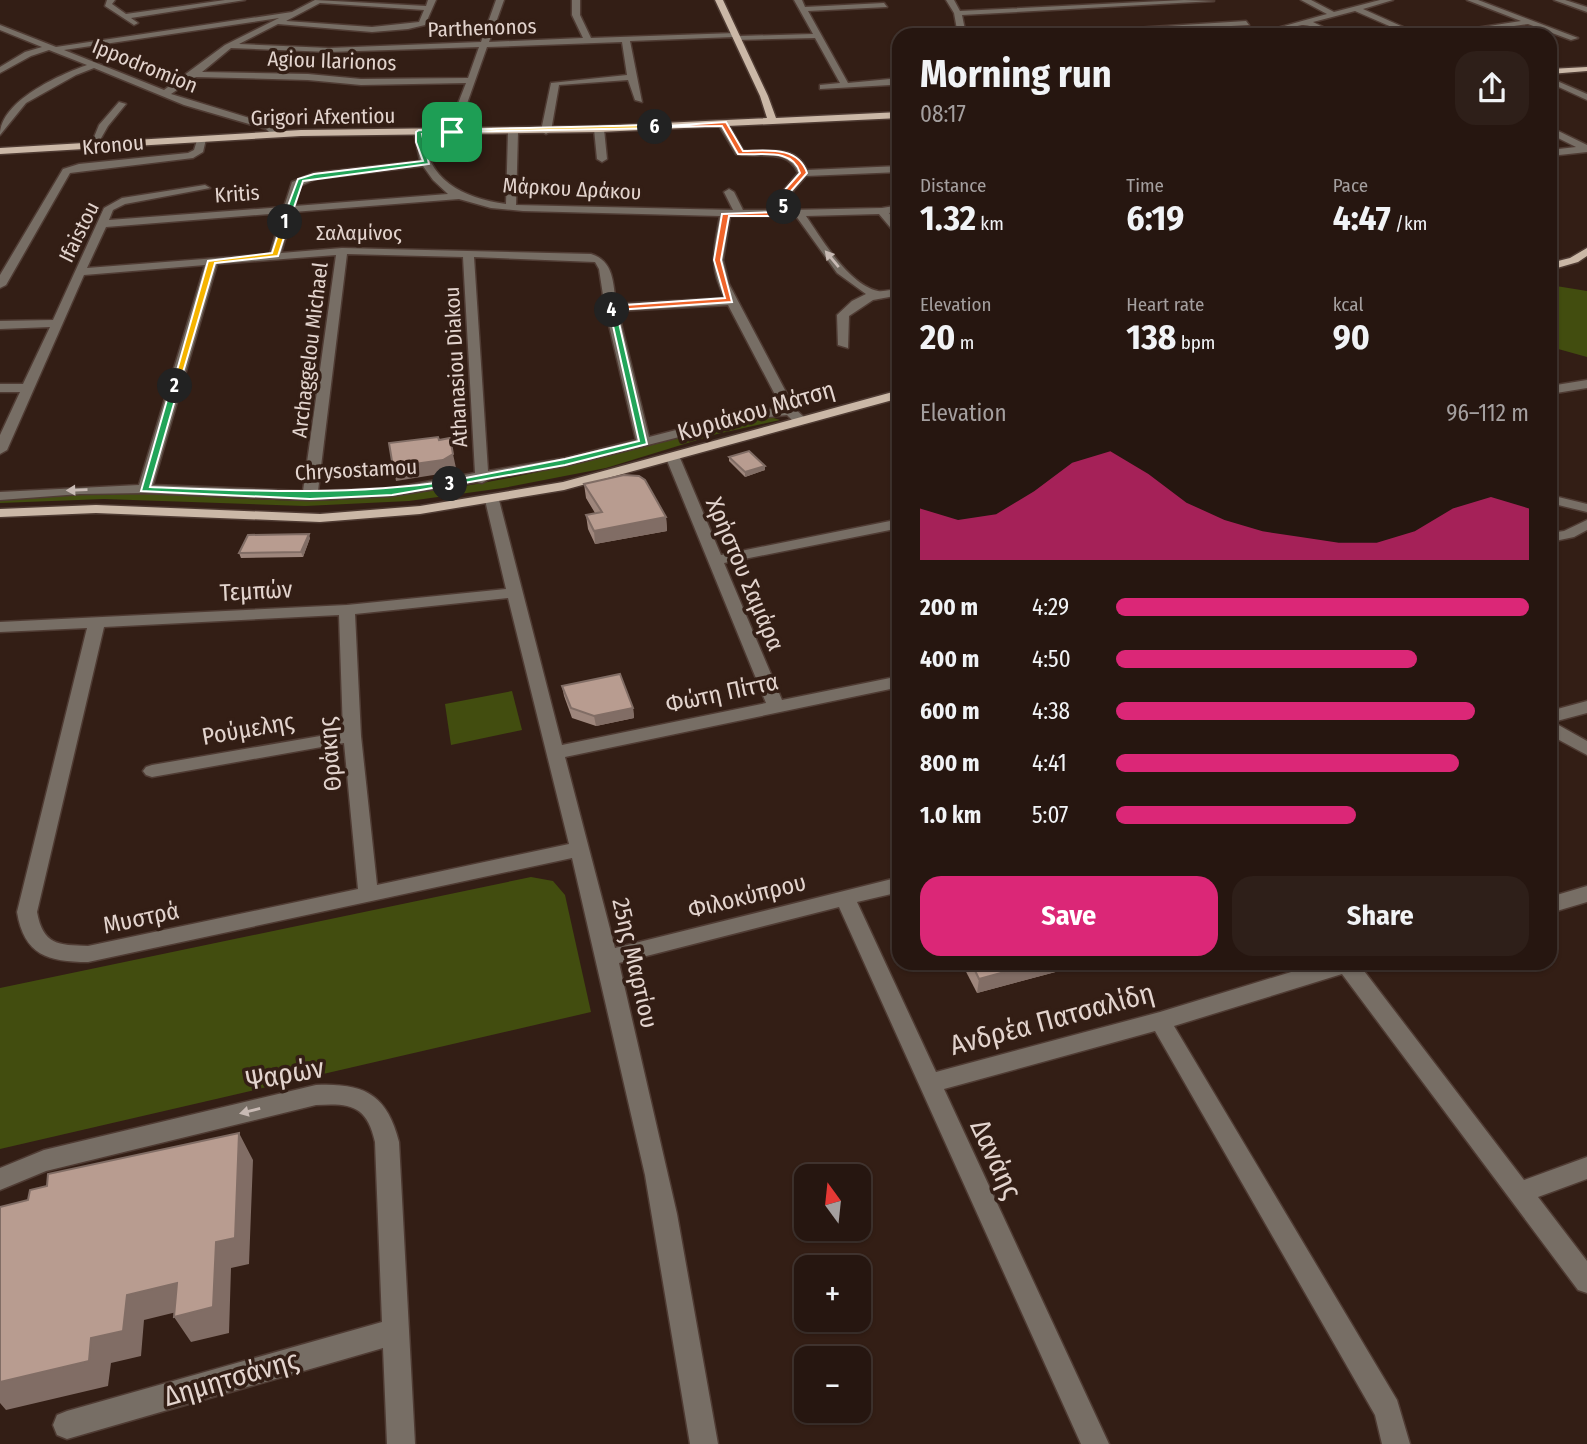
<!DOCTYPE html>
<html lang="en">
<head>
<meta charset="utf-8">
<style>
  :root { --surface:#261610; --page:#2e1f19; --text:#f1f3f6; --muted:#a49f9f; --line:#423530; --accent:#db2777 }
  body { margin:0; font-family:"Fira Sans Condensed",sans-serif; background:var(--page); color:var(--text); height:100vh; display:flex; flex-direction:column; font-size:26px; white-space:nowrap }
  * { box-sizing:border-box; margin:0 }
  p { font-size:23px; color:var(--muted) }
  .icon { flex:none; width:38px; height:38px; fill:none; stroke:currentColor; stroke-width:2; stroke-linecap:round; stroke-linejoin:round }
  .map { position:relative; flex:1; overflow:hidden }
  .panel { position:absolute; left:892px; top:28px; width:665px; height:942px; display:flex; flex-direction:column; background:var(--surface); border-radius:21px; box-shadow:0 2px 5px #0004,0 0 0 2px var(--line) }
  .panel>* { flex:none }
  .needle { width:46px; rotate:345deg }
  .buttons { position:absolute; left:794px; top:1164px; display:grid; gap:14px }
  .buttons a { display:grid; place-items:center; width:77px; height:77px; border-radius:14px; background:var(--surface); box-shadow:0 2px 5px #0004,0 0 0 2px var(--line); font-size:35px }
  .pin { position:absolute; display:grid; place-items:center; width:60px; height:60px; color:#fff; margin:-30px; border-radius:14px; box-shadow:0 4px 10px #0006 }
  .km { position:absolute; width:35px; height:35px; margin:-18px; border-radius:50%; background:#222; color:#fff; font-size:19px; line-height:35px; text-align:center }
  .round { display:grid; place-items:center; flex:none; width:74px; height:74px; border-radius:21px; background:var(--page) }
  .headline { display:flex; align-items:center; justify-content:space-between; height:119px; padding:0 28px }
  h1 { font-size:38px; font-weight:700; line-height:52px }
  .metrics { display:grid; grid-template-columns:repeat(3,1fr); gap:10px; height:119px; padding:7px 28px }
  .metrics div { display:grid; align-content:center }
  .metrics b { font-size:35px; font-weight:700 }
  .metrics small { font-size:19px; font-weight:400 }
  .metrics p { font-size:19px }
  .chart { height:196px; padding:14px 28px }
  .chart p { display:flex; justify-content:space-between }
  .chart svg { width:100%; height:126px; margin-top:7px; fill:var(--accent); opacity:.7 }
  .primary-button { display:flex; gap:14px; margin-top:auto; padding:14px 28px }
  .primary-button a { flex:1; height:80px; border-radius:21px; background:var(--accent); color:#fff; font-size:28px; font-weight:700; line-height:80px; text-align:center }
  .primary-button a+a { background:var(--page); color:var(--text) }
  ul { padding:0 28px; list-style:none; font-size:23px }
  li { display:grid; grid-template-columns:112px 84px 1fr; align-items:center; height:52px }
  li i { height:18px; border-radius:9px; background:var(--accent) }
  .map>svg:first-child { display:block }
  .green { fill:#424d0f }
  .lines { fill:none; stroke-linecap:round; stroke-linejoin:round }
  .minor-casing { stroke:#4f3b33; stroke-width:3 }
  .major-casing { stroke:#4f3b33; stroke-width:3 }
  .minor { fill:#776e65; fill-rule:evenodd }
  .major { fill:#cbb8a7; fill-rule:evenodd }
  .wall { fill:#9e867c }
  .shaded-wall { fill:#816d65 }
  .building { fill:#b89c90; stroke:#816d65; stroke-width:2 }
  .oneway { fill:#c8bab4 }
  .split-1 { fill:#22a559; stroke:#fff; stroke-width:2 }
  .split-2 { fill:#f5b400; stroke:#fff; stroke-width:2 }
  .split-3 { fill:#22a559; stroke:#fff; stroke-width:2 }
  .split-4 { fill:#22a559; stroke:#fff; stroke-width:2 }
  .split-5 { fill:#f0652b; stroke:#fff; stroke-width:2 }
  .split-6 { fill:#f0652b; stroke:#fff; stroke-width:2 }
  .split-7 { fill:#f5b400; stroke:#fff; stroke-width:2 }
  .labels { text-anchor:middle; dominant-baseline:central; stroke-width:7; stroke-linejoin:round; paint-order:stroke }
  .far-street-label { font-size:21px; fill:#e3d4ce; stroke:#331e15 }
  .street-label { font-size:24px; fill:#e3d4ce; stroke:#331e15 }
  .near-street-label { font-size:28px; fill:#e3d4ce; stroke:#331e15 }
</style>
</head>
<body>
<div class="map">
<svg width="1587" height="1444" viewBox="0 0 1587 1444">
  <rect width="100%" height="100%" fill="#331e15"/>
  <!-- green -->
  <g class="green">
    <path d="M1550,285L1587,291V357L1551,347Z"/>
    <path d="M764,415L780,420L717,434L606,468L503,488L409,501L305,506L104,499L0,503V499C44,496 88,491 132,493C201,495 270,503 339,500C484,492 624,453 764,415Z"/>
    <path d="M512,691L522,730L451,745L445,704Z"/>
    <path d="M531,877L553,881L565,895L591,1012L0,1149V988Z"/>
  </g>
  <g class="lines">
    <defs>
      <g id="minor">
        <path d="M107,0H115L112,4L126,14L225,0H245L131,18L138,23L134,25L105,6Z"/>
        <path d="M315,0L426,6L428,0H436L425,25L408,29L372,32L278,24L239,44L329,48L481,42L496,0H504L489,42L583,38L572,15V0H580V15L591,38L736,33L740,36L813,34L794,0H802L805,7L884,3L887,7L808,11L848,83L890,79L894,82L890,85L820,89V85L840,83L815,38L737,40L733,37L630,41L642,102L635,100L628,80L559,85L551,131L546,134L541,131L551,83L627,75L622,42L487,47L457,132L452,135L447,132L466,83L361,85L308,80L196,77L171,94L272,125L279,134L274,137L266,129L184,105L94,68L76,75L26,103L0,135C0,101 59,75 87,65L49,50L31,56L0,73V67L25,52L42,47L0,30V25L56,47L292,12ZM320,3L424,10L419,22L372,27L286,21ZM279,18L225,45L164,90L64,50ZM479,47L468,78L361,79L308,74L202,72L231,48L329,52Z"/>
        <path d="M946,0H954L960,11L1184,0L1214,1L962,15L966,35H958L954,13Z"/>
        <path d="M1301,0H1311L1334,12L1380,0H1393L1363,9L1421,35H1410L1355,11L1313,22L1339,35C1326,35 1313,24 1302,25C1285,28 1270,35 1252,35L1327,14Z"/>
        <path d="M1467,0H1478L1578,38L1571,40L1528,24L1453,35H1431L1521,21Z"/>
        <path d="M1554,0H1565L1587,7V12Z"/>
        <path d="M1246,21L1249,25L1071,35H1025Z"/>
        <path d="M1550,78L1587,94V100L1550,83Z"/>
        <path d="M119,102L126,104L108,126L96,147H90L99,125Z"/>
        <path d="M723,121L728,124L743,150C767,154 794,142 807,170L900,166V172L806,176L793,191L789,210L882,208L900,205V211L889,213L900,228V239L879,214L806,216C821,238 849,285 878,291C884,292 893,289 900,289V295L873,300L849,316L848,348L838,345L837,315L852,301L866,294L837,273L796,216H730L723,260L729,284L795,409L804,417L802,420H792L787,415L750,419L565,466L489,479L482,483L477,482L392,496L310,500L145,493L80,494L0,500V492L139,485L205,265L84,275L7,450L0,454V435L20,392H0V384H23L50,327L0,329V321L53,320L104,208L122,198L205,185L210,188L125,204L113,210L109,220L284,207L292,182L314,173L420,161L414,132L419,129L424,132C425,180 463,198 506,204L508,132L513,129L518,132L516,205L733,210L724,192L729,189L734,192L743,210H779L783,191L798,173C787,147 758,159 736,154L718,124ZM423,166L433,180L448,194L295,206L300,186L316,179ZM459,199L491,208L523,211L720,216C714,249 708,266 725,298L616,304C613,283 614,261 591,254L342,248L281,253L293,212ZM282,213L270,254L87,268L106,227ZM347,254L463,257L475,473L392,488L318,491ZM336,255L303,491L153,485L217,264ZM474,257L595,262L599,269L605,308L636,440L565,458L488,471ZM728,305L782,408L750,411L649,437L618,311Z"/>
        <path d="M599,126L604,129L607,159L602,162L597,159L594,129Z"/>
        <path d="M1550,127L1587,145V152L1550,156V150L1576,147L1550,134Z"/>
        <path d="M198,137L206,139L203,152L193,158L70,173L6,285L0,288V275L63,169L79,164L188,153L194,150Z"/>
        <path d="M1587,380V388L1550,394V386Z"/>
        <path d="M673,454L680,458L721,555L900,519V528L724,563L782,700L900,676V687L565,757L615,948L900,877V892L857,902L936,1072L1160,1012L1324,962H1363L1361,967L1524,1180L1587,1157V1179L1538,1197L1587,1261V1293L1578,1290L1342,974L1174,1026L1397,1400L1410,1444H1382L1375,1415L1155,1031L944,1089L1109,1444H1081L839,907L619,963L677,1214L718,1444H690L645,1175L572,858L88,962C48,962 24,955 17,912L87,628L0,632V622L347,605L506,589L485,500L492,496L499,500L562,745L766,703L666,458ZM508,598L569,844L377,885L361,736L355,614ZM339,615L343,732L152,765L146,767L143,771L146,775L152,777L344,743L358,889L88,946C58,945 43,945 37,912L104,627Z"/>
        <path d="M1550,495L1587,504V512L1550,503Z"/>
        <path d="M1587,520V530L1574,537L1550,542V533L1564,531Z"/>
        <path d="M1587,701V713L1553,722L1587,741V755L1550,735V711Z"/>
        <path d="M1587,886V902L1550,913V897Z"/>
        <path d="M316,1085C364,1083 387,1094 399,1142L415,1444H387L383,1348L67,1439L57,1435L53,1425L57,1415L67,1411L382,1322L375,1142C367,1105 350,1103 316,1105L46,1171L0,1190V1168L44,1150Z"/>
      </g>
      <g id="major">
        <path d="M715,0H723L768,96L776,118L900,112V118L599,132L301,136L0,154V148L301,130L599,126L767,118L760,96Z"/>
        <path d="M1587,67V71L1550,74V69Z"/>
        <path d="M1587,248V256L1578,262L1550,270V263L1570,258Z"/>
        <path d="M900,390V398L564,490L420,514L320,522L96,513L0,517V509L96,505L320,514L420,506L563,482Z"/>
      </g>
    </defs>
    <!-- minor casing -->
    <use href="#minor" class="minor-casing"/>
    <!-- major casing -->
    <use href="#major" class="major-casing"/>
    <!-- minor -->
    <use href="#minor" class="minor"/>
    <!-- major -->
    <use href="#major" class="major"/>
  </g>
  <!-- wall -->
  <g class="wall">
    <path d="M729,457L765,466V470L745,477L729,461Z"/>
    <path d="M584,484L666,517L667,531L595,544L588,529L586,515L595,513L586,498Z"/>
    <path d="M310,538L303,557L241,558L239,553Z"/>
    <path d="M562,686L633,708L634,718L596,726L572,718L564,696Z"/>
    <path d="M961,962H1093L977,993Z"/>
  </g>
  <!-- shaded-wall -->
  <g class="shaded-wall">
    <path d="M453,454L456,468L446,473L396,481L393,467Z"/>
    <path d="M765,466V470L745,477V472Z"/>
    <path d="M666,517L667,531L595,544L594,531Z"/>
    <path d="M309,534L310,538L303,557L301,552Z"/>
    <path d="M633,708L634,718L596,726L594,716Z"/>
    <path d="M1041,962H1093L977,993L979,979Z"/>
    <path d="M239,1133L253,1160L249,1264L231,1268L229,1333L191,1342L174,1317L216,1242Z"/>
    <path d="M177,1283L193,1308L144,1320L141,1356L111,1363L108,1386L6,1410L0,1403V1382L91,1338L127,1295Z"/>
  </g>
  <!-- building -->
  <g class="building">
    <path d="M438,437L439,440L450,438L453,454L443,460L393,467L389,443Z"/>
    <path d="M749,451L765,466L745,472L729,457Z"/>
    <path d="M624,475L639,476L645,480L666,517L594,531L586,515L602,512L584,484Z"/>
    <path d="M309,534L301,552L239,553L248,535Z"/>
    <path d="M620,674L633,708L594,716L571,708L562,686Z"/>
    <path d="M971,962H1041L979,979Z"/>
    <path d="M239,1133L235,1238L216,1242L213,1307L174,1317L177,1283L127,1295L123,1331L91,1338L89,1361L0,1382V1207L28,1200L30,1190L47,1186L48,1174Z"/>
  </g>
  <!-- one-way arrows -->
  <defs><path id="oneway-solid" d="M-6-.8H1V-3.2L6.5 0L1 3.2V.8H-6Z" transform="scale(1.75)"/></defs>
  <g class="oneway">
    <use href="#oneway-solid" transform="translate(832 259) rotate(-130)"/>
    <use href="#oneway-solid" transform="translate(77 490) rotate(178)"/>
    <use href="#oneway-solid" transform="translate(250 1111) rotate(166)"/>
  </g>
  <!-- split-1 -->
  <path class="split-1" d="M419,130L455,132L422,134L429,164L303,181L289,222H282L298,179L314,174L423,161L416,142V132Z"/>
  <!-- split-2 -->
  <path class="split-2" d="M285,220L289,222L278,256L215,263L179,386L172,388L208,261L272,253L282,222Z"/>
  <!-- split-3 -->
  <path class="split-3" d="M175,383L179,386L150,487C252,491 349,496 450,481L455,484L392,495L310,499L141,491L171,386Z"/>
  <!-- split-4 -->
  <path class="split-4" d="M609,308L616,310L647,444L565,465L447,486V482L450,481L565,459L639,441Z"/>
  <!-- split-5 -->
  <path class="split-5" d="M784,205L787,207L782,216H729L721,260L732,302L616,310L612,312L608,310L611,306L725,298L714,260L722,214L780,212Z"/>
  <!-- split-6 -->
  <path class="split-6" d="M726,122L743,151C765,151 798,145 807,173L791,191L786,209L781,207L784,191L800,173C793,147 759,156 738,154L722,126L652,127Z"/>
  <!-- split-7 -->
  <path class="split-7" d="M655,125L657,128L449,132L452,130Z"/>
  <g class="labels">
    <!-- far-street labels -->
    <g class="far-street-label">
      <text transform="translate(482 28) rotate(-2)">Parthenonos</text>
      <text transform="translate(332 61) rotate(2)">Agiou Ilarionos</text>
      <text transform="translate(145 66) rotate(22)">Ippodromion</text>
      <text transform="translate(323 117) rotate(-1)">Grigori Afxentiou</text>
      <text transform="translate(113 145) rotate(-5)">Kronou</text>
      <text transform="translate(572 189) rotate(3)">Μάρκου Δράκου</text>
      <text transform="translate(237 194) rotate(-4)">Kritis</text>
      <text transform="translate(79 232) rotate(-64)">Ifaistou</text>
      <text x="359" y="233">Σαλαμίνος</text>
      <text transform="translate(310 350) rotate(-83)">Archaggelou Michael</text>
      <text transform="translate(456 367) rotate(-93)">Athanasiou Diakou</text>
      <text transform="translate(356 470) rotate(-3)">Chrysostamou</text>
    </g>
    <!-- street labels -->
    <g class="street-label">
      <text transform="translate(756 411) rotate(-16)">Κυριάκου Μάτση</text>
      <text transform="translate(745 574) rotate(67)">Χρήστου Σαμάρα</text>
      <text transform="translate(256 591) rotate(-3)">Τεμπών</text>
      <text transform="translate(722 693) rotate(-12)">Φώτη Πίττα</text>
      <text transform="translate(248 729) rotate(-10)">Ρούμελης</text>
      <text transform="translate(330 754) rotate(-95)">Θράκης</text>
      <text transform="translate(747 896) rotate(-14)">Φιλοκύπρου</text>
      <text transform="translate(141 918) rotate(-12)">Μυστρά</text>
      <text transform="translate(635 963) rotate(77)">25ης Μαρτίου</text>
    </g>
    <!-- near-street labels -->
    <g class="near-street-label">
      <text transform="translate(1052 1019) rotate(-15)">Ανδρέα Πατσαλίδη</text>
      <text transform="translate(285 1074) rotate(-10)">Ψαρών</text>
      <text transform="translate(996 1159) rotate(65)">Δανάης</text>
      <text transform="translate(231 1378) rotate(-16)">Δημητσάνης</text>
    </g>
  </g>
</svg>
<div class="buttons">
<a><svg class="needle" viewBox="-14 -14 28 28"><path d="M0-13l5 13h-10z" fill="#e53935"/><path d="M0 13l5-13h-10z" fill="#a49f9f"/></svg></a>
<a>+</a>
<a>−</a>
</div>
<div class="pin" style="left:452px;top:132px;background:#1e9e55"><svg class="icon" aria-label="arrive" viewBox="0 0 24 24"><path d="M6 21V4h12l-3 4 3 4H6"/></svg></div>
<b class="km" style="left:285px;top:222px">1</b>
<b class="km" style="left:175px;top:386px">2</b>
<b class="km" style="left:450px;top:484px">3</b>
<b class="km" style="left:612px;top:310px">4</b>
<b class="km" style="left:784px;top:207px">5</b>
<b class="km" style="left:655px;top:127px">6</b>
<section class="panel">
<div class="headline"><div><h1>Morning run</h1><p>08:17</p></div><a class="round"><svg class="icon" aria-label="share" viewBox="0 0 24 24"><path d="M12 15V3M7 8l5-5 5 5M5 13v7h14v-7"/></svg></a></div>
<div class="metrics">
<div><p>Distance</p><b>1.32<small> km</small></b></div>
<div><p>Time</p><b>6:19</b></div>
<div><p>Pace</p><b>4:47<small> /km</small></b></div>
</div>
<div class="metrics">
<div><p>Elevation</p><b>20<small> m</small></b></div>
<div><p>Heart rate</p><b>138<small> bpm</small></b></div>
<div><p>kcal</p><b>90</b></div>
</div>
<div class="chart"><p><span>Elevation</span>96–112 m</p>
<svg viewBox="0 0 160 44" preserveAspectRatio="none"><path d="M0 44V26L10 30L20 28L30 20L40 10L50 6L60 14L70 24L80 30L90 34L100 36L110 38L120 38L130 34L140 26L150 22L160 26V44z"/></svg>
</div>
<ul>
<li><b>200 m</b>4:29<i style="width:100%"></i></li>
<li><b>400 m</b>4:50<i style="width:73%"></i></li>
<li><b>600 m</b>4:38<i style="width:87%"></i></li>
<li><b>800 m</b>4:41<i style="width:83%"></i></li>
<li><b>1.0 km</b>5:07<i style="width:58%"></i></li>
</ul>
<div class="primary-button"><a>Save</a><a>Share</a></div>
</section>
</div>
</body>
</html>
